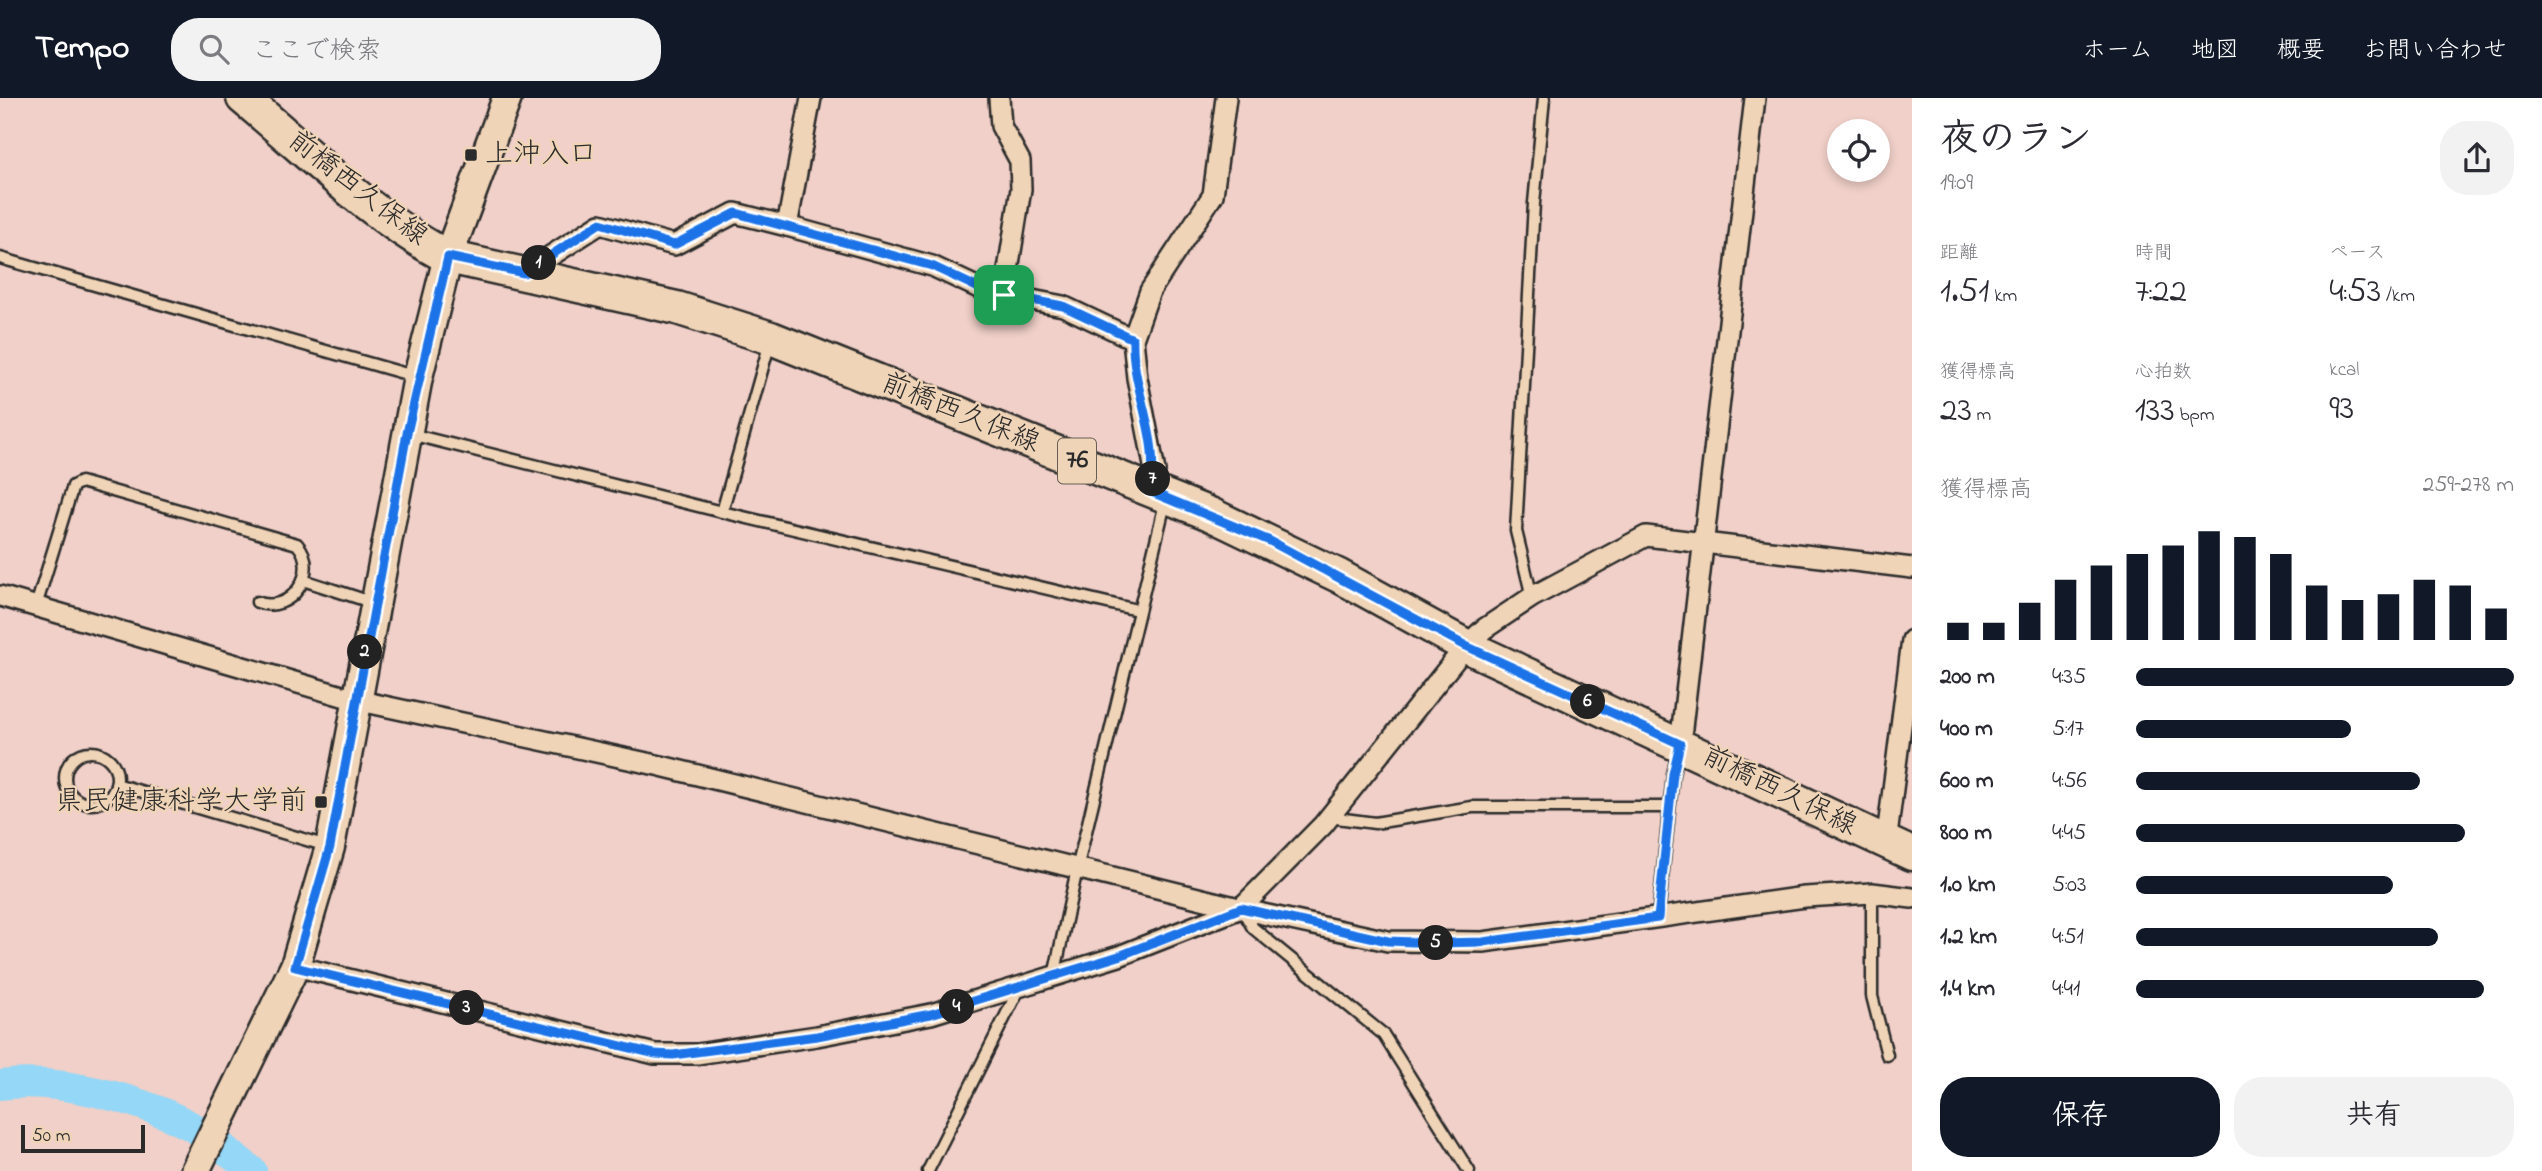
<!DOCTYPE html>
<html lang="ja">
<head>
<meta charset="utf-8">
<style>
  :root { --surface:#fff; --page:#f2f2f3; --text:#2b2b33; --muted:#7c7c81; --accent:#111827 }
  body { margin:0; font-family:"Indie Flower","Klee One",sans-serif; background:var(--page); color:var(--text); height:100vh; display:flex; flex-direction:column; font-size:26px; white-space:nowrap }
  * { box-sizing:border-box; margin:0 }
  p { font-size:23px; color:var(--muted) }
  .icon { flex:none; width:38px; height:38px; fill:none; stroke:currentColor; stroke-width:2; stroke-linecap:round; stroke-linejoin:round }
  .map { position:relative; flex:1; overflow:hidden }
  .side { display:flex; flex-direction:column; background:var(--surface); width:630px }
  .side>* { flex:none }
  .controls { position:absolute; left:1827px; top:21px; display:grid; gap:14px }
  .controls a { display:grid; place-items:center; width:63px; height:63px; border-radius:50%; background:var(--surface); box-shadow:0 4px 10px #0003; font-size:35px }
  .scale { position:absolute; left:21px; bottom:18px; width:124px; box-sizing:border-box; padding-left:7px; border:4px solid #2b2b2b; border-top:0; font-size:19px; line-height:24px; white-space:nowrap; color:#2b2b2b; -webkit-text-stroke:5px #f0d4b7; paint-order:stroke }
  .pin { position:absolute; display:grid; place-items:center; width:60px; height:60px; color:#fff; margin:-30px; border-radius:14px; box-shadow:0 4px 10px #0006 }
  .km { position:absolute; width:35px; height:35px; margin:-18px; border-radius:50%; background:#222; color:#fff; font-size:19px; line-height:35px; text-align:center }
  .round { display:grid; place-items:center; flex:none; width:74px; height:74px; border-radius:28px; background:var(--page) }
  .head { display:flex; align-items:center; justify-content:space-between; height:119px; padding:0 28px }
  h1 { font-size:38px; font-weight:600; line-height:52px }
  .metrics { display:grid; grid-template-columns:repeat(3,1fr); gap:10px; height:119px; padding:7px 28px }
  .metrics div { display:grid; align-content:center }
  .metrics b { font-size:35px; font-weight:600 }
  .metrics small { font-size:19px; font-weight:400 }
  .metrics p { font-size:19px }
  .chart { height:196px; padding:14px 28px }
  .chart p { display:flex; justify-content:space-between }
  .chart svg { width:100%; height:126px; margin-top:7px; stroke:var(--accent); stroke-width:6 }
  .button { display:flex; gap:14px; margin-top:auto; padding:14px 28px }
  .button a { flex:1; height:80px; border-radius:28px; background:var(--accent); color:#fff; font-size:28px; font-weight:600; line-height:80px; text-align:center }
  .button a+a { background:var(--page); color:var(--text) }
  ul { padding:0 28px; list-style:none; font-size:23px }
  li { display:grid; grid-template-columns:112px 84px 1fr; align-items:center; height:52px }
  li i { height:18px; border-radius:9px; background:var(--accent) }
  header { display:flex; align-items:center; gap:42px; box-sizing:border-box; height:98px; padding:0 35px; background:var(--accent); color:#fff }
  header strong { font-size:33px }
  nav { display:flex; gap:38px; margin-inline-start:auto; font-size:24px }
  .search { width:490px; height:63px; background:var(--page); display:flex; align-items:center; gap:18px; box-sizing:border-box; padding:0 24px; border-radius:28px; color:var(--muted); font-size:26px }
  main { display:flex; flex:1; min-height:0 }
  .map>svg:first-child { display:block }
  .lines { fill:none; stroke-linecap:round; stroke-linejoin:round }
  .river { stroke:#95d7f7; stroke-width:30 }
  .lane-casing { stroke:#2b2b2b; stroke-width:15 }
  .street-casing { stroke:#2b2b2b; stroke-width:24 }
  .secondary-casing { stroke:#2b2b2b; stroke-width:33 }
  .primary-casing { stroke:#2b2b2b; stroke-width:37 }
  .lane { stroke:#f0d4b7; stroke-width:10 }
  .street { stroke:#f0d4b7; stroke-width:19 }
  .secondary { stroke:#f0d4b7; stroke-width:28 }
  .primary { stroke:#f0d4b7; stroke-width:32 }
  .route-casing { stroke:#fff; stroke-width:14 }
  .route { stroke:#1a73e8; stroke-width:9 }
  .poi-dot { fill:#2b2b2b; stroke:#f0d4b7; stroke-width:2.5 }
  .labels { text-anchor:middle; dominant-baseline:central; stroke-width:5; stroke-linejoin:round; paint-order:stroke }
  .shield { fill:#f0d4b7; stroke:#665e55; stroke-width:2 }
  .shield-label { font-size:26px; font-weight:bold; fill:#2b2b2b }
  .poi-label { font-size:28px; fill:#2b2b2b; stroke:#f0d4b7; text-anchor:start }
  .street-label { font-size:28px; fill:#2b2b2b; stroke:#f0d4b7 }
</style>
</head>
<body>
<header>
<strong>Tempo</strong>
<div class="search"><svg class="icon" aria-label="search" viewBox="0 0 24 24"><circle cx="10" cy="10" r="6"/><path d="M15 15l6 6"/></svg>ここで検索</div>
<nav><a>ホーム</a><a>地図</a><a>概要</a><a>お問い合わせ</a></nav>
</header>
<main>
<div class="map">
<svg width="1912" height="1073" viewBox="0 0 1912 1073">
  <rect width="100%" height="100%" fill="#f0d0c8"/>
  <filter id="ink" filterUnits="userSpaceOnUse"><feTurbulence type="fractalNoise" baseFrequency=".0143" numOctaves="2"/><feDisplacementMap in="SourceGraphic" scale="14" xChannelSelector="R" yChannelSelector="G"/><feConvolveMatrix kernelMatrix="1 2 1 2 8 2 1 2 1" color-interpolation-filters="sRGB"/></filter>
  <g filter="url(#ink)">
    <g class="lines">
      <!-- river -->
      <path class="river" d="M0,987C56,979 137,1000 187,1026C210,1038 231,1056 252,1073"/>
      <defs>
        <g id="lane">
          <path d="M0,160L417,279"/>
          <path d="M410,336L722,414L1137,512"/>
          <path d="M722,414L770,244"/>
          <path d="M303,482L374,505"/>
          <path d="M1532,499L1516,433L1534,105L1544,0"/>
          <path d="M36,508L73,388L81,384L297,446C321,472 291,518 257,504"/>
          <circle cx="91" cy="680" r="26"/>
          <path d="M116,686L327,748"/>
          <path d="M1329,719L1375,725L1472,709H1669"/>
          <path d="M1872,795V898L1887,957"/>
          <path d="M1243,813L1253,830L1383,936L1469,1073"/>
          <path d="M1658,820L1673,676L1679,650"/>
          <path d="M1054,878L1077,771L1166,401"/>
          <path d="M928,1073L1019,891"/>
        </g>
        <g id="street">
          <path d="M811,0L787,128L932,168L985,193L1063,208L1133,241"/>
          <path d="M999,0L1001,28L1020,63L1021,91L1004,197"/>
          <path d="M524,175L600,126L674,147L735,115L787,128"/>
          <path d="M1149,393L1155,373L1137,280L1133,241L1150,193L1213,97L1226,0"/>
          <path d="M0,498L356,602L661,668L1263,816L1388,843L1483,844L1805,799L1872,795L1912,800"/>
          <path d="M1680,647L1755,0"/>
          <path d="M1886,746L1912,542"/>
          <path d="M295,868L655,956H697L817,938L931,916L1119,858L1241,810L1323,727L1466,548L1484,531L1532,499L1646,438L1912,470"/>
        </g>
        <path id="secondary" d="M195,1073L295,868L330,749L418,279L448,159L507,0"/>
        <path id="primary" d="M243,0C308,54 372,120 448,159L677,210L771,240L1210,416L1339,478L1466,548L1912,756"/>
      </defs>
      <!-- lane casing -->
      <use href="#lane" class="lane-casing"/>
      <!-- street casing -->
      <use href="#street" class="street-casing"/>
      <!-- secondary casing -->
      <use href="#secondary" class="secondary-casing"/>
      <!-- primary casing -->
      <use href="#primary" class="primary-casing"/>
      <!-- lane -->
      <use href="#lane" class="lane"/>
      <!-- street -->
      <use href="#street" class="street"/>
      <!-- secondary -->
      <use href="#secondary" class="secondary"/>
      <!-- primary -->
      <use href="#primary" class="primary"/>
    </g>
  </g>
  <g class="lines" filter="url(#ink)">
    <defs>
      <path id="route" d="M736,115L932,168L985,193L1063,208L1133,241C1131,292 1163,343 1149,393L1270,443L1466,548L1680,646L1673,676L1658,820L1483,844L1439,845L1388,843L1241,810L1119,858L931,916L817,938L673,957L655,956L295,869L330,749L407,335L448,159L524,175L600,125L674,147Z"/>
    </defs>
    <!-- route casing -->
    <use href="#route" class="route-casing"/>
    <!-- route -->
    <use href="#route" class="route"/>
  </g>
  <!-- markers -->
  <g class="poi-dot">
    <rect x="464" y="50" width="14" height="14" rx="3.5"/>
    <rect x="314" y="697" width="14" height="14" rx="3.5"/>
  </g>
  <g class="labels">
    <!-- shield labels -->
    <rect class="shield" x="1058" y="340.5" width="38" height="45" rx="5"/>
    <g class="shield-label">
      <text x="1077" y="363">76</text>
    </g>
    <!-- poi labels -->
    <g class="poi-label">
      <text x="485" y="57">上沖入口</text>
      <text x="307" y="704" text-anchor="end">県民健康科学大学前</text>
    </g>
    <!-- street labels -->
    <g class="street-label">
      <text transform="translate(357 91) rotate(38)">前橋西久保線</text>
      <text transform="translate(960 316) rotate(22)">前橋西久保線</text>
      <text transform="translate(1779 694) rotate(26)">前橋西久保線</text>
    </g>
  </g>
</svg>
<div class="controls">
<a><svg class="icon" aria-label="locate" viewBox="0 0 24 24"><circle cx="12" cy="12" r="6"/><path d="M12 2v4M12 18v4M2 12h4M18 12h4"/></svg></a>
</div>
<div class="scale">50 m</div>
<div class="pin" style="left:1004px;top:197px;background:#1e9e55"><svg class="icon" aria-label="arrive" viewBox="0 0 24 24"><path d="M6 21V4h12l-3 4 3 4H6"/></svg></div>
<b class="km" style="left:539px;top:165px">1</b>
<b class="km" style="left:365px;top:554px">2</b>
<b class="km" style="left:467px;top:910px">3</b>
<b class="km" style="left:957px;top:909px">4</b>
<b class="km" style="left:1436px;top:845px">5</b>
<b class="km" style="left:1588px;top:604px">6</b>
<b class="km" style="left:1153px;top:381px">7</b>
</div>
<section class="side">
<div class="head"><div><h1>夜のラン</h1><p>19:09</p></div><a class="round"><svg class="icon" aria-label="share" viewBox="0 0 24 24"><path d="M12 15V3M7 8l5-5 5 5M5 13v7h14v-7"/></svg></a></div>
<div class="metrics">
<div><p>距離</p><b>1.51<small> km</small></b></div>
<div><p>時間</p><b>7:22</b></div>
<div><p>ペース</p><b>4:53<small> /km</small></b></div>
</div>
<div class="metrics">
<div><p>獲得標高</p><b>23<small> m</small></b></div>
<div><p>心拍数</p><b>133<small> bpm</small></b></div>
<div><p>kcal</p><b>93</b></div>
</div>
<div class="chart"><p><span>獲得標高</span>259–278 m</p>
<svg viewBox="0 0 160 44" preserveAspectRatio="none"><path d="M5 44V38M15 44V38M25 44V31M35 44V23M45 44V18M55 44V14M65 44V11M75 44V6M85 44V8M95 44V14M105 44V25M115 44V30M125 44V28M135 44V23M145 44V25M155 44V33"/></svg>
</div>
<ul>
<li><b>200 m</b>4:35<i style="width:100%"></i></li>
<li><b>400 m</b>5:17<i style="width:57%"></i></li>
<li><b>600 m</b>4:56<i style="width:75%"></i></li>
<li><b>800 m</b>4:45<i style="width:87%"></i></li>
<li><b>1.0 km</b>5:03<i style="width:68%"></i></li>
<li><b>1.2 km</b>4:51<i style="width:80%"></i></li>
<li><b>1.4 km</b>4:41<i style="width:92%"></i></li>
</ul>
<div class="button"><a>保存</a><a>共有</a></div>
</section>
</main>
</body>
</html>
